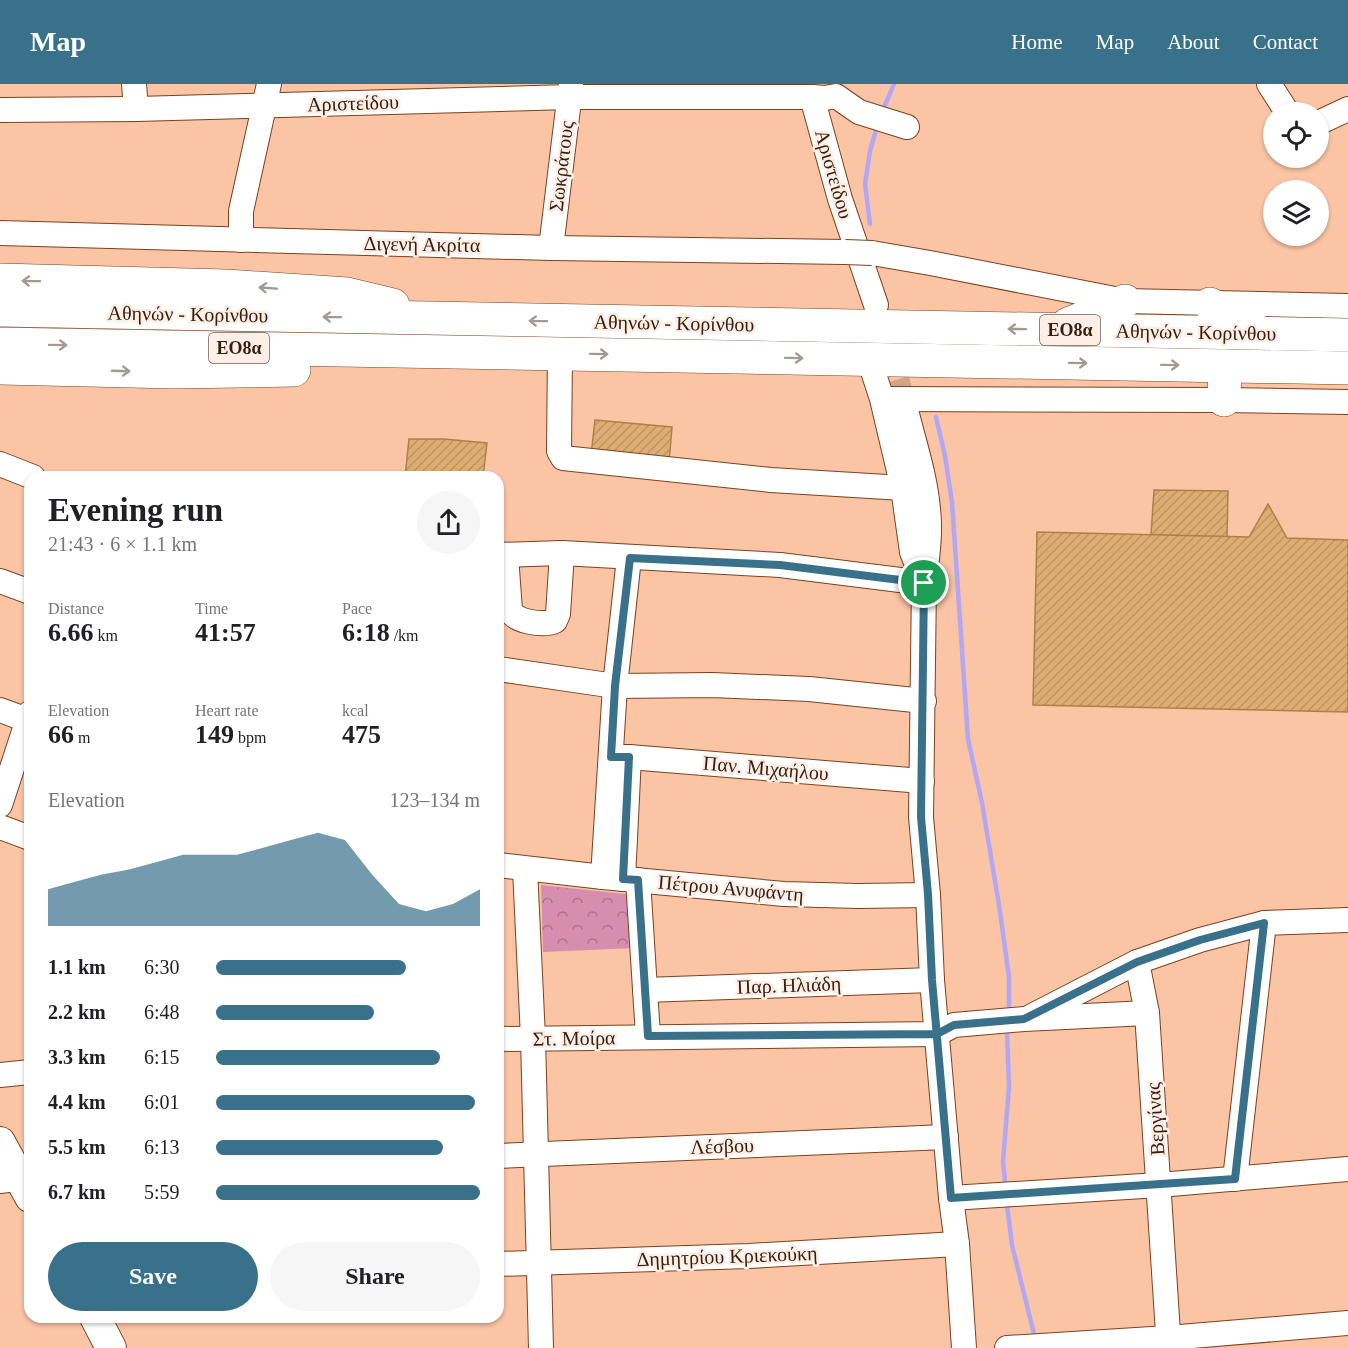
<!DOCTYPE html>
<html lang="en">
<head>
<meta charset="utf-8">
<style>
  :root { --surface:#fff; --page:#f6f6f6; --text:#202124; --muted:#757577; --accent:#39718b }
  body { margin:0; font-family:Georgia,serif; background:var(--page); color:var(--text); height:100vh; display:flex; flex-direction:column; font-size:22px; white-space:nowrap }
  * { box-sizing:border-box; margin:0 }
  p { font-size:20px; color:var(--muted) }
  .icon { flex:none; width:33px; height:33px; fill:none; stroke:currentColor; stroke-width:2; stroke-linecap:round; stroke-linejoin:round }
  .map { position:relative; flex:1; overflow:hidden }
  .sheet { position:absolute; left:24px; top:387px; width:480px; height:852px; display:flex; flex-direction:column; background:var(--surface); border-radius:18px; box-shadow:0 2px 4px #0004 }
  .sheet>* { flex:none }
  .fabs { position:absolute; left:1263px; top:18px; display:grid; gap:12px }
  .fabs a { display:grid; place-items:center; width:66px; height:66px; border-radius:50%; background:var(--surface); box-shadow:0 2px 4px #0004; font-size:30px }
  .pin { position:absolute; display:grid; place-items:center; width:51px; height:51px; color:#fff; margin:-26px; border:3px solid #fff; border-radius:50%; box-shadow:0 2px 6px #0007 }
  .round { display:grid; place-items:center; flex:none; width:63px; height:63px; border-radius:32px; background:var(--page) }
  .headline { display:flex; align-items:center; justify-content:space-between; height:102px; padding:0 24px }
  h1 { font-size:33px; font-weight:700; line-height:45px }
  .stats { display:grid; grid-template-columns:repeat(3,1fr); gap:9px; height:102px; padding:6px 24px }
  .stats div { display:grid; align-content:center }
  .stats b { font-size:26px; font-weight:700 }
  .stats small { font-size:16px; font-weight:400 }
  .stats p { font-size:16px }
  .chart { height:168px; padding:12px 24px }
  .chart p { display:flex; justify-content:space-between }
  .chart svg { width:100%; height:108px; margin-top:6px; fill:var(--accent); opacity:.7 }
  .primary-button { display:flex; gap:12px; margin-top:auto; padding:12px 24px }
  .primary-button a { flex:1; height:69px; border-radius:36px; background:var(--accent); color:#fff; font-size:24px; font-weight:700; line-height:69px; text-align:center }
  .primary-button a+a { background:var(--page); color:var(--text) }
  ul { padding:0 24px; list-style:none; font-size:20px }
  li { display:grid; grid-template-columns:96px 72px 1fr; align-items:center; height:45px }
  li i { height:15px; border-radius:8px; background:var(--accent) }
  header { display:flex; align-items:center; gap:36px; box-sizing:border-box; height:84px; padding:0 30px; background:var(--accent); color:#fff }
  header strong { font-size:28px }
  nav { display:flex; gap:33px; margin-inline-start:auto; font-size:21px }
  .map>svg:first-child { display:block }
  .park { fill:url(#park-crowns) }
  .lines { fill:none; stroke-linecap:round; stroke-linejoin:round }
  .stream { stroke:#b3a7f4; stroke-width:4.5 }
  .building { fill:url(#building-hatch); stroke:#ae8046; stroke-width:1.5 }
  .minor-tunnel { stroke:#d3a387; stroke-width:24; stroke-dasharray:24 12; stroke-linecap:butt }
  .minor-casing { stroke:#7b421d; stroke-width:26 }
  .major-casing { stroke:#7b421d; stroke-width:32 }
  .highway-casing { stroke:#7b421d; stroke-width:34 }
  .minor { stroke:#fff; stroke-width:24 }
  .major { stroke:#fff; stroke-width:30 }
  .highway { stroke:#fff; stroke-width:33 }
  .minor-bridge-casing { stroke:#7b421d; stroke-width:26; stroke-linecap:butt }
  .minor-bridge { stroke:#fff; stroke-width:24 }
  .oneway { stroke:#a59a93 }
  .route-casing { stroke:#fff; stroke-width:12 }
  .route { stroke:#39718b; stroke-width:8 }
  .labels { text-anchor:middle; dominant-baseline:central; stroke-width:5; stroke-linejoin:round; paint-order:stroke }
  .shield { fill:#fdefe7; stroke:#725d50; stroke-width:1.5 }
  .shield-label { font-size:18px; font-weight:bold; fill:#371e0f }
  .street-label { font-size:20px; fill:#371e0f; stroke:#fdefe7 }
</style>
</head>
<body>
<header>
<strong>Map</strong>
<nav><a>Home</a><a>Map</a><a>About</a><a>Contact</a></nav>
</header>
<div class="map">
<svg width="1348" height="1264" viewBox="0 0 1348 1264">
  <defs>
    <pattern id="park-crowns" width="20" height="18" patternUnits="userSpaceOnUse" patternTransform="scale(1.5)"><rect width="20" height="18" fill="#d68dae"/><path d="M2 6a3 3 0 1 1 6 0M12 15a3 3 0 1 1 6 0" fill="none" stroke="#ae738c"/></pattern>
    <pattern id="building-hatch" width="6" height="6" patternUnits="userSpaceOnUse" patternTransform="scale(1.5)"><rect width="6" height="6" fill="#dead74"/><path d="M-1 1l2-2M0 6l6-6M5 7l2-2" fill="none" stroke="#bf9463"/></pattern>
  </defs>
  <rect width="100%" height="100%" fill="#fac4a5"/>
  <!-- park -->
  <path class="park" d="M541,801L634,811L635,864L543,868Z"/>
  <g class="lines">
    <!-- stream -->
    <g class="stream">
      <path d="M883,26L894,0"/>
      <path d="M870,140L865,100L870,67L877,43"/>
      <path d="M936,333L945,372L952,418L968,655L982,719L999,821L1009,893V923"/>
      <path d="M1005,1097L1003,1077L1009,1003L1007,946"/>
      <path d="M1007,1121L1012,1161L1034,1250"/>
    </g>
  </g>
  <!-- building -->
  <g class="building">
    <path d="M595,336L672,343L669,379L591,371Z"/>
    <path d="M409,355H444L487,359L483,393H405Z"/>
    <path d="M1154,406L1228,407L1227,453L1151,451Z"/>
    <path d="M1268,420L1287,454L1348,456V628L1033,621L1037,448L1249,453Z"/>
  </g>
  <g class="lines">
    <!-- minor-tunnel -->
    <path class="minor-tunnel" d="M887,261L905,322"/>
    <defs>
      <g id="minor">
        <path d="M134,0L136,25"/>
        <path d="M1269,0L1287,28"/>
        <path d="M812,13L825,14L836,12L859,28L907,43"/>
        <path d="M0,26L136,25L569,13H812L840,115L876,221"/>
        <path d="M1318,39L1348,25"/>
        <path d="M0,149L551,164L845,168"/>
        <path d="M241,156V127L269,0"/>
        <path d="M551,164L571,0"/>
        <path d="M872,169L930,179L1125,217L1348,222"/>
        <path d="M560,269L559,367L563,374L771,396L903,404"/>
        <path d="M887,315L1224,316L1348,318"/>
        <path d="M905,322C913,356 925,390 928,425C931,449 927,475 924,499L921,733L928,811L932,896L951,1114L957,1160L964,1264"/>
        <path d="M0,380L33,393"/>
        <path d="M498,471L562,469L780,481L924,499L912,468L903,404L882,315L869,275"/>
        <path d="M506,472L510,526C514,538 544,542 555,537L558,530L562,469"/>
        <path d="M0,497L30,508"/>
        <path d="M498,585L615,602L712,601L809,605L924,617"/>
        <path d="M0,626L30,637"/>
        <path d="M611,673H629L922,697"/>
        <path d="M0,721L30,629"/>
        <path d="M0,743L30,754"/>
        <path d="M498,781L603,793L784,810L858,812L928,811"/>
        <path d="M525,785L533,954L541,1264"/>
        <path d="M603,793L615,602L629,474"/>
        <path d="M623,795L629,673"/>
        <path d="M638,796L648,952"/>
        <path d="M1137,878L1147,929L1169,1264"/>
        <path d="M645,906L932,896"/>
        <path d="M1032,932L1137,878L1200,856L1264,839L1348,836"/>
        <path d="M498,955L937,950L954,941L1024,935L1147,929"/>
        <path d="M0,991L30,988"/>
        <path d="M498,1072L946,1053"/>
        <path d="M1235,1095L1264,839"/>
        <path d="M0,1097L30,1093"/>
        <path d="M951,1114L1159,1101L1348,1085"/>
        <path d="M498,1180L749,1172L957,1160"/>
        <path d="M1007,1264L1168,1254L1348,1239"/>
      </g>
      <g id="major">
        <path d="M0,1058L30,1113"/>
        <path d="M95,1233L111,1264"/>
      </g>
      <g id="highway">
        <path d="M0,196L226,202L347,210L393,221"/>
        <path d="M1210,220L1259,248"/>
        <path d="M0,226L1348,251"/>
        <path d="M1068,240L1125,217"/>
        <path d="M0,260L1348,284"/>
        <path d="M0,284L175,288L294,286"/>
        <path d="M1224,316L1225,282"/>
      </g>
    </defs>
    <!-- minor casing -->
    <use href="#minor" class="minor-casing"/>
    <!-- major casing -->
    <use href="#major" class="major-casing"/>
    <!-- highway casing -->
    <use href="#highway" class="highway-casing"/>
    <!-- minor -->
    <use href="#minor" class="minor"/>
    <!-- major -->
    <use href="#major" class="major"/>
    <!-- highway -->
    <use href="#highway" class="highway"/>
    <defs>
      <path id="minor-bridge" d="M845,168L872,169"/>
    </defs>
    <!-- minor-bridge casing -->
    <use href="#minor-bridge" class="minor-bridge-casing"/>
    <!-- minor-bridge -->
    <use href="#minor-bridge" class="minor-bridge"/>
  </g>
  <!-- one-way arrows -->
  <defs><path id="oneway-shaft" d="M-6 0H5M1.5-3L5.5 0L1.5 3" fill="none" stroke-width="1.6" stroke-linecap="round" stroke-linejoin="round" transform="scale(1.5)"/></defs>
  <g class="oneway">
    <use href="#oneway-shaft" transform="translate(31 197) rotate(-179)"/>
    <use href="#oneway-shaft" transform="translate(268 204) rotate(-176)"/>
    <use href="#oneway-shaft" transform="translate(332 233) rotate(-179)"/>
    <use href="#oneway-shaft" transform="translate(538 237) rotate(-179)"/>
    <use href="#oneway-shaft" transform="translate(1017 245) rotate(-179)"/>
    <use href="#oneway-shaft" transform="translate(58 261) rotate(1)"/>
    <use href="#oneway-shaft" transform="translate(599 270) rotate(1)"/>
    <use href="#oneway-shaft" transform="translate(794 274) rotate(1)"/>
    <use href="#oneway-shaft" transform="translate(1078 279) rotate(1)"/>
    <use href="#oneway-shaft" transform="translate(1170 281) rotate(1)"/>
    <use href="#oneway-shaft" transform="translate(121 287) rotate(2)"/>
  </g>
  <g class="lines">
    <defs>
      <path id="route" d="M924,499L921,733L928,810L932,896L951,1114L1235,1095L1264,839L1200,856L1137,878L1024,935L954,941L937,950L648,952L638,796L623,795L629,673H611L615,602L630,474L780,481L924,499"/>
    </defs>
    <!-- route casing -->
    <use href="#route" class="route-casing"/>
    <!-- route -->
    <use href="#route" class="route"/>
  </g>
  <g class="labels">
    <!-- shield labels -->
    <g class="shield">
      <rect x="1040" y="231" width="60" height="30" rx="4.5"/>
      <rect x="209" y="249" width="60" height="30" rx="4.5"/>
    </g>
    <g class="shield-label">
      <text x="1070" y="246">ΕΟ8α</text>
      <text x="239" y="264">ΕΟ8α</text>
    </g>
    <!-- street labels -->
    <g class="street-label">
      <text transform="translate(353 19) rotate(-2)">Αριστείδου</text>
      <text transform="translate(561 82) rotate(-83)">Σωκράτους</text>
      <text transform="translate(834 90) rotate(74)">Αριστείδου</text>
      <text transform="translate(422 160) rotate(1)">Διγενή Ακρίτα</text>
      <text transform="translate(188 230) rotate(1)">Αθηνών - Κορίνθου</text>
      <text transform="translate(674 239) rotate(1)">Αθηνών - Κορίνθου</text>
      <text transform="translate(1196 248) rotate(1)">Αθηνών - Κορίνθου</text>
      <text transform="translate(766 684) rotate(5)">Παν. Μιχαήλου</text>
      <text transform="translate(731 804) rotate(5)">Πέτρου Ανυφάντη</text>
      <text transform="translate(789 901) rotate(-2)">Παρ. Ηλιάδη</text>
      <text transform="translate(574 954) rotate(-1)">Στ. Μοίρα</text>
      <text transform="translate(1155 1035) rotate(-94)">Βεργίνας</text>
      <text transform="translate(722 1062) rotate(-2)">Λέσβου</text>
      <text transform="translate(727 1172) rotate(-2)">Δημητρίου Κριεκούκη</text>
    </g>
  </g>
</svg>
<div class="fabs">
<a><svg class="icon" aria-label="locate" viewBox="0 0 24 24"><circle cx="12" cy="12" r="6"/><path d="M12 2v4M12 18v4M2 12h4M18 12h4"/></svg></a>
<a><svg class="icon" aria-label="layers" viewBox="0 0 24 24"><path d="M12 4l9 5-9 5-9-5zM3 14l9 5 9-5"/></svg></a>
</div>
<div class="pin" style="left:924px;top:499px;background:#1e9e55"><svg class="icon" aria-label="arrive" viewBox="0 0 24 24"><path d="M6 21V4h12l-3 4 3 4H6"/></svg></div>
<section class="sheet">
<div class="headline"><div><h1>Evening run</h1><p>21:43 · 6 × 1.1 km</p></div><a class="round"><svg class="icon" aria-label="share" viewBox="0 0 24 24"><path d="M12 15V3M7 8l5-5 5 5M5 13v7h14v-7"/></svg></a></div>
<div class="stats">
<div><p>Distance</p><b>6.66<small> km</small></b></div>
<div><p>Time</p><b>41:57</b></div>
<div><p>Pace</p><b>6:18<small> /km</small></b></div>
</div>
<div class="stats">
<div><p>Elevation</p><b>66<small> m</small></b></div>
<div><p>Heart rate</p><b>149<small> bpm</small></b></div>
<div><p>kcal</p><b>475</b></div>
</div>
<div class="chart"><p><span>Elevation</span>123–134 m</p>
<svg viewBox="0 0 160 44" preserveAspectRatio="none"><path d="M0 44V29L10 26L20 23L30 21L40 18L50 15L60 15L70 15L80 12L90 9L100 6L110 9L120 23L130 35L140 38L150 35L160 29V44z"/></svg>
</div>
<ul>
<li><b>1.1 km</b>6:30<i style="width:72%"></i></li>
<li><b>2.2 km</b>6:48<i style="width:60%"></i></li>
<li><b>3.3 km</b>6:15<i style="width:85%"></i></li>
<li><b>4.4 km</b>6:01<i style="width:98%"></i></li>
<li><b>5.5 km</b>6:13<i style="width:86%"></i></li>
<li><b>6.7 km</b>5:59<i style="width:100%"></i></li>
</ul>
<div class="primary-button"><a>Save</a><a>Share</a></div>
</section>
</div>
</body>
</html>
